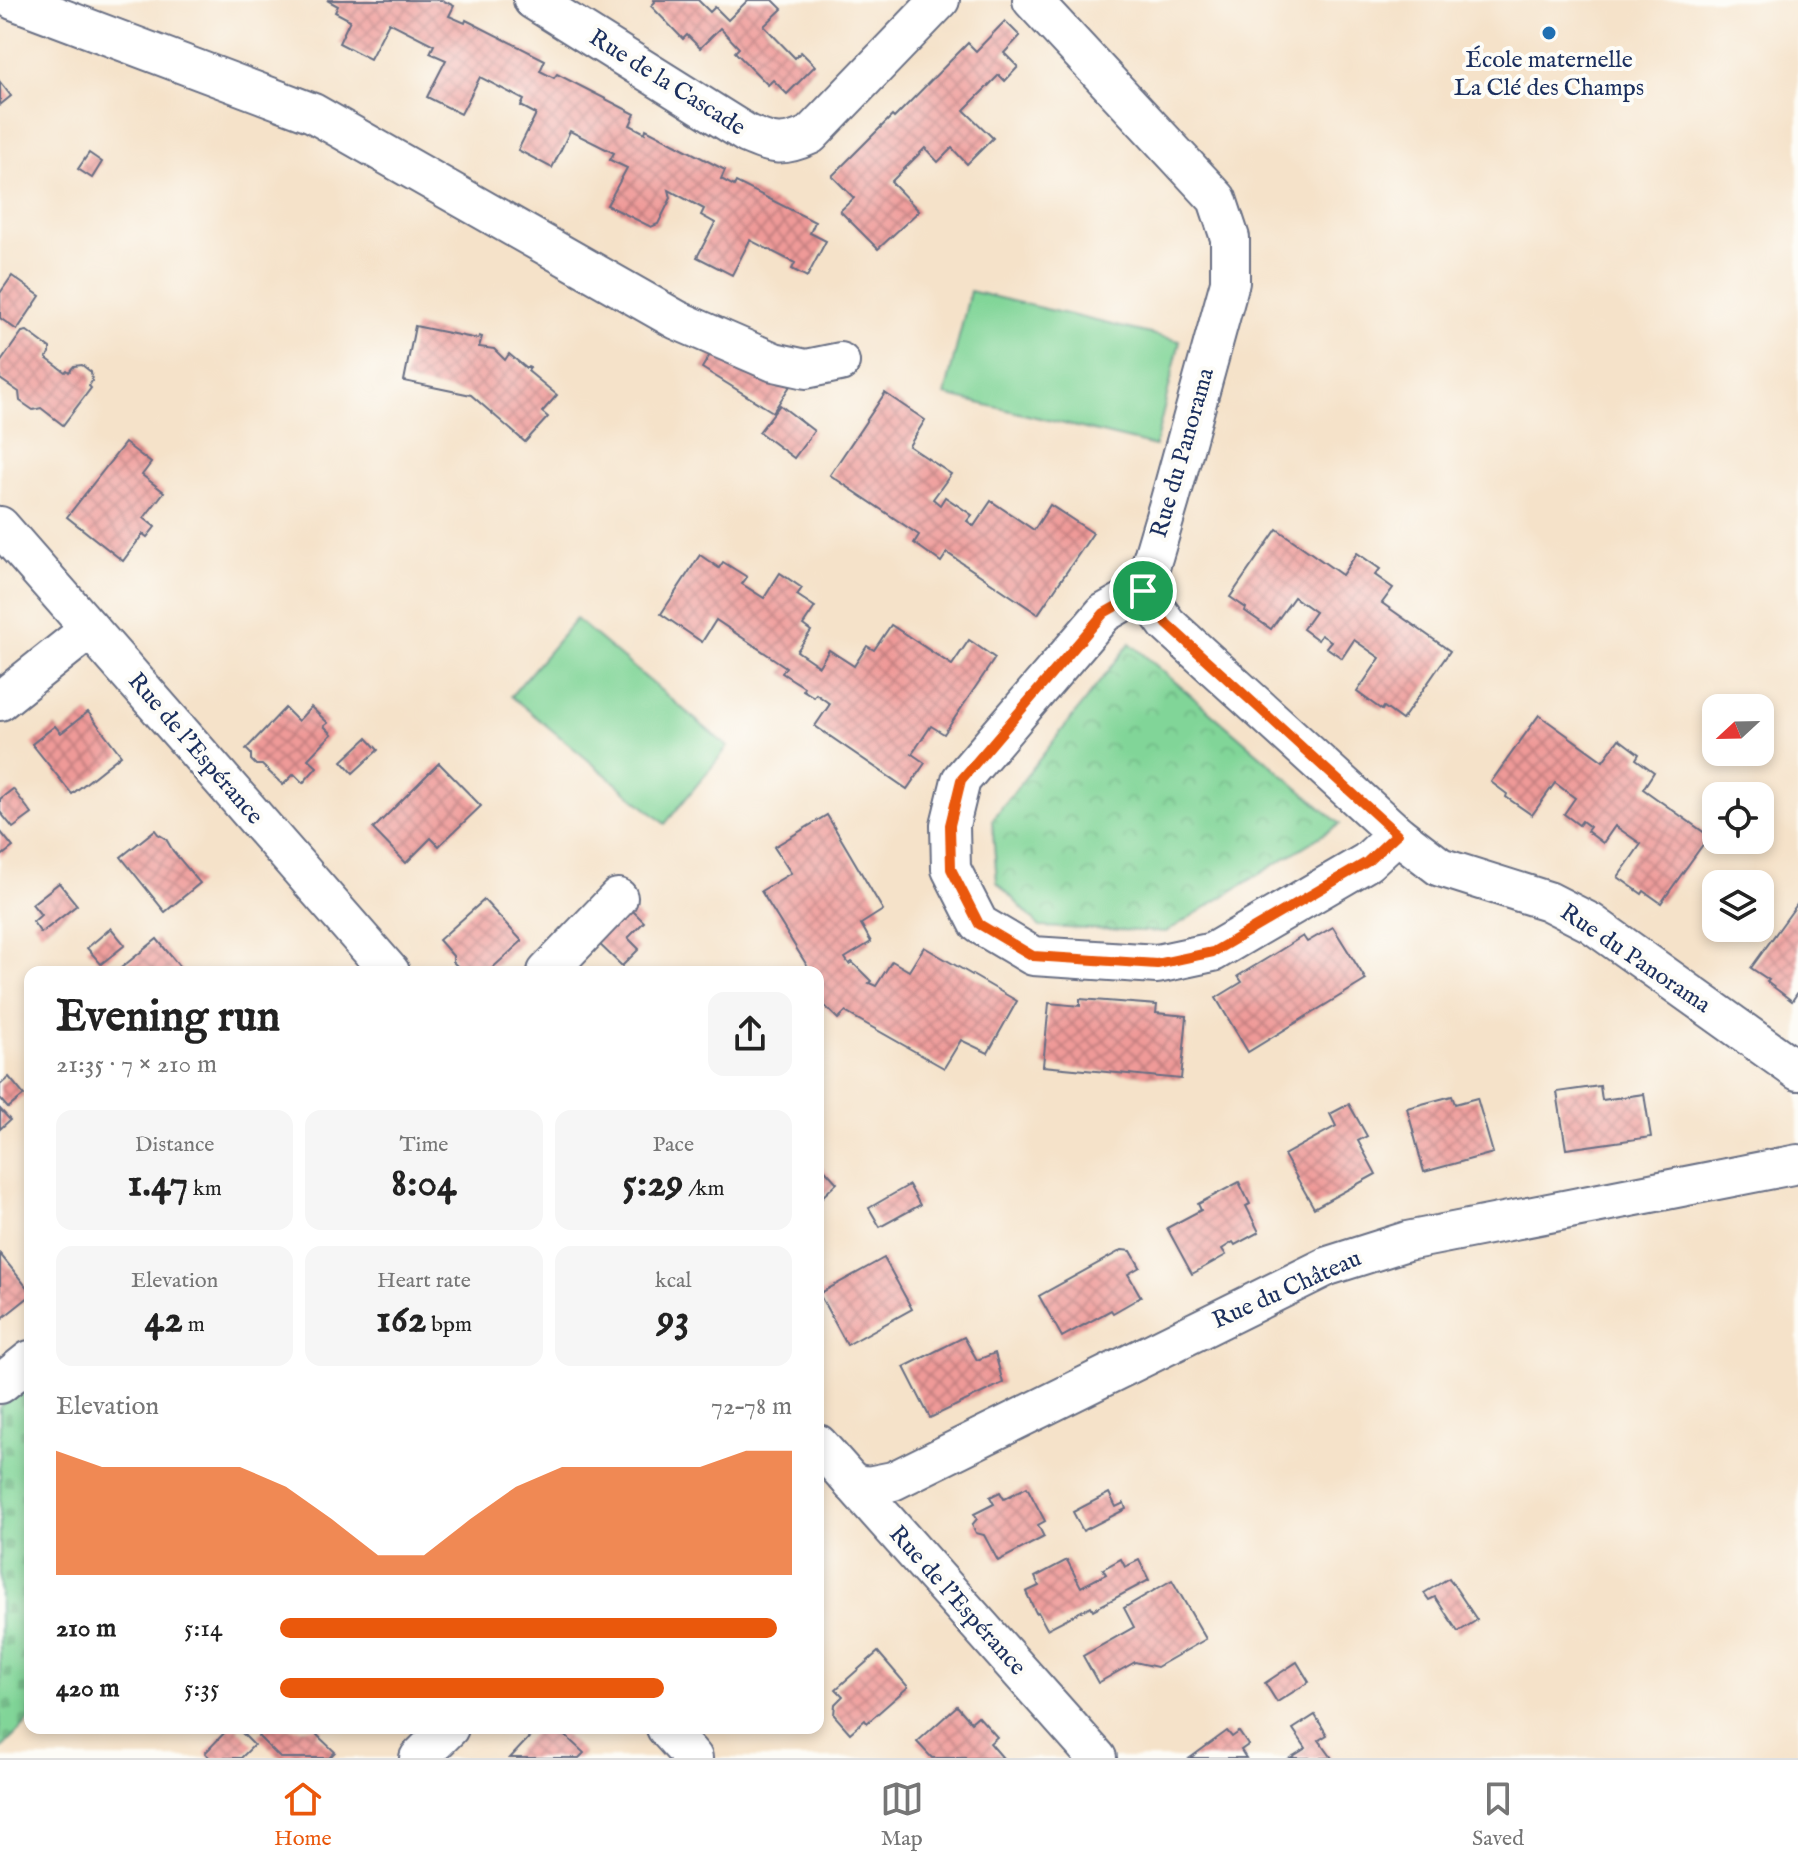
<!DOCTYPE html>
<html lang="en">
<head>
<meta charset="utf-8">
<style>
  :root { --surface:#fff; --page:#f6f6f6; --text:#222; --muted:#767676; --line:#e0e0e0; --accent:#ea580c }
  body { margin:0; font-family:"IM FELL English",serif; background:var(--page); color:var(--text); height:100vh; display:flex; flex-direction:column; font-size:30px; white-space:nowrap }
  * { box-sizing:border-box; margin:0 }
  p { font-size:26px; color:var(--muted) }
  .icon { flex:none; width:44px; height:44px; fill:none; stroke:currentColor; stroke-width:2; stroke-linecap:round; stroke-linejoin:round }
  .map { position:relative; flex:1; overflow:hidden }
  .drawer { position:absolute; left:24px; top:966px; width:800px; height:768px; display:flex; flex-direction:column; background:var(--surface); border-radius:16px; box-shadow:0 4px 12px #0003 }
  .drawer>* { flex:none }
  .needle { width:52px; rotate:248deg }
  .controls { position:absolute; left:1702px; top:694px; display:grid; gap:16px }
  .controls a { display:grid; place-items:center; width:72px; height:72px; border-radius:16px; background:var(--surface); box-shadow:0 4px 12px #0003; font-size:40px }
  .pin { position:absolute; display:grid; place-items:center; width:68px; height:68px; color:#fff; margin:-34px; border:4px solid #fff; border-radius:50%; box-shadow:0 2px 8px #0007 }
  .round { display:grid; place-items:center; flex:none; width:84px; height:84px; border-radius:16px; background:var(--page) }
  .headline { display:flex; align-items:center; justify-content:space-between; height:136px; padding:0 32px }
  h1 { font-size:44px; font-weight:700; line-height:60px }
  .stats { display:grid; grid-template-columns:repeat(3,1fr); gap:12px; height:136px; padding:8px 32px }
  .stats div { display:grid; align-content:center; border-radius:16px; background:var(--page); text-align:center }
  .stats b { font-size:40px; font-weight:700 }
  .stats small { font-size:22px; font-weight:400 }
  .stats p { font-size:22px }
  .chart { height:224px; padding:16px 32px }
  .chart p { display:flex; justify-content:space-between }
  .chart svg { width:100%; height:144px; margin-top:8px; fill:var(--accent); opacity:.7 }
  ul { padding:0 32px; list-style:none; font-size:26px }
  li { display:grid; grid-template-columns:128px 96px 1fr; align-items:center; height:60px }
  li i { height:20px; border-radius:10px; background:var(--accent) }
  .menu { display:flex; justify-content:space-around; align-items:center; height:112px; border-top:2px solid var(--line); background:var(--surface); font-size:22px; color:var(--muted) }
  .menu a { display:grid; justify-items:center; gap:4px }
  .menu .on { color:var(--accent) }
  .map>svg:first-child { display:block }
  .cemetery { fill:url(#cemetery-stones); stroke:#4e827b; stroke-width:2 }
  .park { fill:url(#park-crowns); stroke:#4e827b; stroke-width:2 }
  .pitch { fill:#81d598; stroke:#4e827b; stroke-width:2 }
  .building { fill:url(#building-cross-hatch) }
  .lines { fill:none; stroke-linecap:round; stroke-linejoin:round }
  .minor-casing { stroke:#676e83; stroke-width:42 }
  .minor { stroke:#fff; stroke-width:38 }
  .route-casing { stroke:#fff; stroke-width:16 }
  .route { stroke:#ea580c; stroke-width:10 }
  .poi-dot { fill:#1f6fb2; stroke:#fdfcf7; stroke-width:3 }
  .labels { text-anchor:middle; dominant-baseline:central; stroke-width:8; stroke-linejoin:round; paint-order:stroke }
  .poi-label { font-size:24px; fill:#1b2f5e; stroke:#fdfcf7 }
  .street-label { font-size:24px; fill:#1b2f5e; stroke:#fdfcf7 }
</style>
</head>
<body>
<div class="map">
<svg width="1798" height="1758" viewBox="0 0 1798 1758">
  <defs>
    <pattern id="cemetery-stones" width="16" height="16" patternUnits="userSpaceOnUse" patternTransform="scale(2)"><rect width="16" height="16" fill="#81d598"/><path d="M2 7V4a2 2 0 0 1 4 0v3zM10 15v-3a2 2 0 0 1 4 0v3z" fill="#6fb785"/></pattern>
    <pattern id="park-crowns" width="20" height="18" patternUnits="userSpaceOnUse" patternTransform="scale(2)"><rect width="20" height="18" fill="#81d598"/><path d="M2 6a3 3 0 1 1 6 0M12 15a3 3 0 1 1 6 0" fill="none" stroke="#6fb785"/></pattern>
    <pattern id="building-cross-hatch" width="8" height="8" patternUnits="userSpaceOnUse" patternTransform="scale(2)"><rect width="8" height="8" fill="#ef9a98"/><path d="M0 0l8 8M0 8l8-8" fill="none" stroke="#c17e7f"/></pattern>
  </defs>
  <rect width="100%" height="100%" fill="#fdfcf7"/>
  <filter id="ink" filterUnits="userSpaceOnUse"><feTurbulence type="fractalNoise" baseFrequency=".0125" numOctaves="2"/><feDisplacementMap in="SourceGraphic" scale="16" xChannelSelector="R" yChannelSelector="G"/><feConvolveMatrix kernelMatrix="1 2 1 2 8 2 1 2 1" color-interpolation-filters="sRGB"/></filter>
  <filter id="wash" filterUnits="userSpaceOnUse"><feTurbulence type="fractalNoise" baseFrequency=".006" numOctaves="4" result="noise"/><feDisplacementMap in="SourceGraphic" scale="32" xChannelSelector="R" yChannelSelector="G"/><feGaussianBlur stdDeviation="1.8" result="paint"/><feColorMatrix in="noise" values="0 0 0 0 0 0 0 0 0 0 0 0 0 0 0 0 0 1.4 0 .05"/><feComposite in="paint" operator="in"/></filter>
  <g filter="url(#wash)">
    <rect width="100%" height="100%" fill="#f5e2c9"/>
    <!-- cemetery -->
    <path class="cemetery" d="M30,1383V1720L0,1750V1407Z"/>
    <!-- park -->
    <path class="park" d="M1130,643L1340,824L1166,932L1040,927L997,882L992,820Z"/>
    <!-- pitch -->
    <g class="pitch">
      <path d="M970,291L1180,341L1155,446L945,395Z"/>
      <path d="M576,619L728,747L665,824L511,696Z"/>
    </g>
    <g id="blocks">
      <!-- building -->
      <g class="building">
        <path d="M327,0H442L454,6L449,16L465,23L466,20L545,60L540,71L554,78L557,74L635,114L630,125L645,133L646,129L725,170L721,179L734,186L736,182L815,222L810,233L826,241L807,277L792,269L795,263L750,240L732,275L697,257L715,223L701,215L704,209L669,190L671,198L658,224L651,227L607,205L627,168L610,160L614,153L570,131L552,168L518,150L536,114L521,106L524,100L480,77L461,114L427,97L446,60L430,53L434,45L389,22L370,59L339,43L350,20L335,12L338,6Z"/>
        <path d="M654,0H698L710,12L715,7L728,20L748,0H773L782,9L764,26L795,58L801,52L815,66L787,94L773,80L768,85L735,52L739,48L720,28L700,48L687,35L683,39L651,6L655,2Z"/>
        <path d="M1005,21L1020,36L1004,53L1018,67L1005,81L999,75L964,110L993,138L967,164L952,148L938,162L925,148L891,182L919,211L878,249L840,211L854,198L832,176L892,116L894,118L968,43L976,51Z"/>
        <path d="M0,82L11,96L0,105Z"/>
        <path d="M89,153L102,162L92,178L78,169Z"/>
        <path d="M12,276L40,296L17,330L0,318V293Z"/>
        <path d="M415,326L478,339L479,336L482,337L479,347L494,349L505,360L509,354L526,368L528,367L530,368L528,371L557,395L542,412L548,417L525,442L471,395L404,381Z"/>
        <path d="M27,331L50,348V353L46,358L65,372L67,370L69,372L74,366L82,365L91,372L92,381L89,386L91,388L63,425L41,408L33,410L20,401L19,392L0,379V363L22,332Z"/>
        <path d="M714,348L792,383L773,412L702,368Z"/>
        <path d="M885,393L925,420L909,446L951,474L933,499L940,505L945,497L972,515L967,521L974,526L991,501L1034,530L1050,505L1093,533L1038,614L947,553L941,562L914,543L919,535L830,475Z"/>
        <path d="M780,405L814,431L794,458L759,432Z"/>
        <path d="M125,443L151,463L142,475L164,492L144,518L155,527L147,537L143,534L123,561L67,517Z"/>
        <path d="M1277,529L1342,575L1357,553L1380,569L1375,575L1393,588L1382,603L1450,651L1402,720L1384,707L1382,710L1357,692L1380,658L1354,640L1342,658L1326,647L1331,641L1321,635L1318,640L1303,629L1315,612L1294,597L1271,629L1245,611L1246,608L1230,597Z"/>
        <path d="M700,555L719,568L723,562L747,577L742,584L764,598L780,573L802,588L797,595L815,607L803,625L811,631L797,651L819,666L829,650L854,666L867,646L874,650L891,625L952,665L969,640L995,658L944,734L931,726L912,754L925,763L907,789L815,726L830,704L816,694L814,697L803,690L804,687L782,673L786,667L716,620L702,642L661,614Z"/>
        <path d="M311,707L328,723L324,726L332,734L308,759L317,767L303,783L294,774L283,785L262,765H256L251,760V754L246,749L285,708L298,721Z"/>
        <path d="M88,712L121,755L72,794L32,744L55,726L61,733Z"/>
        <path d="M1539,715L1603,761L1619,739L1639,754L1636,759L1654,772L1643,789L1709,836L1661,903L1644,891L1642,894L1618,877L1641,844L1615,826L1603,843L1587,831L1590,827L1582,821L1579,825L1564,814L1575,798L1555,783L1532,815L1506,797L1507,794L1491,782Z"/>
        <path d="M367,738L378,750L353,773L342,761Z"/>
        <path d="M439,763L481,806L439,846L431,838L406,863L373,829Z"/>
        <path d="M13,789L32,814L13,828L0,812V799Z"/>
        <path d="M827,815L883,910L861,924L871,942L845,958L849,964L852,962L871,981L869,983L876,986L892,961L909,971L924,947L1017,1001L988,1053L961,1040L944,1068L845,1012L838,1019L818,999V992L821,989L818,984V972H811L761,891L791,873L774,847Z"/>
        <path d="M155,830L158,834L166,839L173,851L200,883L165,912L121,857Z"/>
        <path d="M0,831L13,847L0,857Z"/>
        <path d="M59,883L77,905L41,933L33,922L41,915L32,904Z"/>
        <path d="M484,900L522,941L488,972H467L461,970L453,962V956L439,940Z"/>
        <path d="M625,903L644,922L628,938L639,949L622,966L592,937Z"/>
        <path d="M1798,903V992L1792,1001L1767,982L1769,980L1751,968Z"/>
        <path d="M1333,927L1366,980L1248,1052L1216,998L1242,982L1238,976L1271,956L1303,936L1307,942Z"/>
        <path d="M111,928L125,945L101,964L87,948Z"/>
        <path d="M157,939L184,972H116Z"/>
        <path d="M1080,999L1157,1005L1156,1013L1187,1016L1181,1079L1043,1066L1049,1003L1080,1006Z"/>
        <path d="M9,1077L24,1095L8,1108L0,1099V1085Z"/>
        <path d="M1600,1086L1602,1100L1644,1094L1651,1137L1566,1149L1557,1092Z"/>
        <path d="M1452,1096L1455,1104L1477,1098L1493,1153L1424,1172L1407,1108Z"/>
        <path d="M1349,1104L1367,1136L1358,1141L1376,1174L1314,1208L1284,1155L1336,1126L1330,1114Z"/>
        <path d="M0,1109L10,1120L0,1129Z"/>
        <path d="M818,1162L837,1183L818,1201Z"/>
        <path d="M1239,1182L1250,1204L1246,1206L1259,1232L1235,1245L1233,1242L1222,1249L1226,1255L1192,1274L1167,1228L1201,1210L1198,1204Z"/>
        <path d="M909,1185L920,1205L880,1227L869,1208Z"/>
        <path d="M1122,1250L1131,1251L1140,1267L1128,1274L1141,1297L1113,1313L1111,1310L1062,1337L1039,1296Z"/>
        <path d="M0,1254L30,1291V1296L0,1320Z"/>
        <path d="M884,1258L912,1309L847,1345L819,1294Z"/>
        <path d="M964,1337L977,1360L995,1353L1003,1383L930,1418L904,1367Z"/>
        <path d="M1027,1487L1045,1521L1038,1525L1044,1537L998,1561L984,1535L976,1533L972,1525L977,1519L974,1514L994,1504L990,1497L1000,1492L1004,1499Z"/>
        <path d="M1109,1493L1116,1507L1124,1503L1126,1509L1083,1531L1073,1512Z"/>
        <path d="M1121,1559L1125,1567L1139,1560L1149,1580L1093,1610L1091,1606L1047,1629L1038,1612L1036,1613L1026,1592L1039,1586L1035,1577L1067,1560L1081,1587L1106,1574L1103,1569Z"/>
        <path d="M1449,1578L1477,1620L1458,1632L1435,1597L1429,1600L1424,1593Z"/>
        <path d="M1172,1580L1206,1639L1157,1667L1135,1662L1098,1683L1083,1656L1134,1627L1124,1608Z"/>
        <path d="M878,1652L908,1687L867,1723L865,1720L850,1733L834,1715L835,1704L843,1696L836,1689Z"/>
        <path d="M1297,1662L1309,1682L1277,1702L1265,1683Z"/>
        <path d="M957,1706L971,1722L978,1716L988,1727L997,1737L990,1743L1003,1758H932L917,1742Z"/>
        <path d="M1315,1715L1327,1735L1319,1740L1332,1758H1290L1306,1748L1293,1729Z"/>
        <path d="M229,1728H237L254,1745L241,1758H210L205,1753Z"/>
        <path d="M266,1728H323L317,1735L335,1752L329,1758H280L258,1736Z"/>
        <path d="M538,1728H557L584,1753L579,1758H510Z"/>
        <path d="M1227,1731L1232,1737L1239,1732L1248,1745L1241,1750L1246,1758H1190Z"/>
      </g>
    </g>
  </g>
  <g filter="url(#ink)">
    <use href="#blocks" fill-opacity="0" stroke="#676e83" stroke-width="2"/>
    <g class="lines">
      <defs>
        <g id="minor">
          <path d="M13,0L313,113L677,320L774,362L806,369L840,362"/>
          <path d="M533,0L747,134C773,145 782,148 810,135L940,0"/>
          <path d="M1032,0L1217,199L1230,238V282L1170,500L1143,591L1167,624L1397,834L1440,867L1548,901L1591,923L1798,1071"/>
          <path d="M0,526L390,972"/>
          <path d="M1143,591L1104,613L961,780L950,825L951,869L979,924L1033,956L1157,964L1213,952L1367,862L1397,834"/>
          <path d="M0,701L90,629"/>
          <path d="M547,972L618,898"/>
          <path d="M0,1384L30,1360"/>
          <path d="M818,1444L1097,1758"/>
          <path d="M852,1483L868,1486L893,1481L1328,1266L1407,1241L1798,1164"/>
          <path d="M666,1728L693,1758"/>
          <path d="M419,1758L449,1728"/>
        </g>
      </defs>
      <!-- minor casing -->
      <use href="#minor" class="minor-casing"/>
      <!-- minor -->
      <use href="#minor" class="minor"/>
    </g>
  </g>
  <g class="lines" filter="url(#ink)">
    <defs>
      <path id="route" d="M1143,591L1167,624L1397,834L1367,862L1213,952L1157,964L1033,956L979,924L951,869L950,825L961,780L1104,613Z"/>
    </defs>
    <!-- route casing -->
    <use href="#route" class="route-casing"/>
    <!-- route -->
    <use href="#route" class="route"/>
  </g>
  <!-- markers -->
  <circle class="poi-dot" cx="1549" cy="33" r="8"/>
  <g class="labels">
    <!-- poi labels -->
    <g class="poi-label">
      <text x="1549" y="60">École maternelle<tspan x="1549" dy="28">La Clé des Champs</tspan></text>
    </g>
    <!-- street labels -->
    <g class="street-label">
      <text transform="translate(667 83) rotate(32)">Rue de la Cascade</text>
      <text transform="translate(1183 453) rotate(-74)">Rue du Panorama</text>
      <text transform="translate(195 749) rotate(49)">Rue de l'Espérance</text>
      <text transform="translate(1635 959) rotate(34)">Rue du Panorama</text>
      <text transform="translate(1287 1290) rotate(-24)">Rue du Château</text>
      <text transform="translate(957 1601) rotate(48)">Rue de l'Espérance</text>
    </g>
  </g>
</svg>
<div class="controls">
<a><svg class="needle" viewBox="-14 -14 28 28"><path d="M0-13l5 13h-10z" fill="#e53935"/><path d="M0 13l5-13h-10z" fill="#767676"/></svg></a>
<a><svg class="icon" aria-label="locate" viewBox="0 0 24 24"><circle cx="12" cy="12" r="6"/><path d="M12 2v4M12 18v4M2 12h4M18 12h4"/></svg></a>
<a><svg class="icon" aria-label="layers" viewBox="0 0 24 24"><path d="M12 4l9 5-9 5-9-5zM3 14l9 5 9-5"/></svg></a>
</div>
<div class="pin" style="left:1143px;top:591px;background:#1e9e55"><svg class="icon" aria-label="arrive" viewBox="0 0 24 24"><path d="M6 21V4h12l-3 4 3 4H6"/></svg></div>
<section class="drawer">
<div class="headline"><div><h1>Evening run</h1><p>21:35 · 7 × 210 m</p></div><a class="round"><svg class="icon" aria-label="share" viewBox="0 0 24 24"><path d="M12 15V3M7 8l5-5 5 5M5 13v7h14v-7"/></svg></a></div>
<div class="stats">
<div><p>Distance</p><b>1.47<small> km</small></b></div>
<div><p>Time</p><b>8:04</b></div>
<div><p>Pace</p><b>5:29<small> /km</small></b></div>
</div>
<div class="stats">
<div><p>Elevation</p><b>42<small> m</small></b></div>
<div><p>Heart rate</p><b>162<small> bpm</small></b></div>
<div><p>kcal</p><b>93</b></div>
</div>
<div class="chart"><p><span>Elevation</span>72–78 m</p>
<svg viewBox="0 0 160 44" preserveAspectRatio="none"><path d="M0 44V6L10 11L20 11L30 11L40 11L50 17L60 27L70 38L80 38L90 27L100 17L110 11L120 11L130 11L140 11L150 6L160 6V44z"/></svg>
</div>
<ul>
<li><b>210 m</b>5:14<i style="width:97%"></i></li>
<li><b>420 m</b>5:35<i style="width:75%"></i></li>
</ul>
</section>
</div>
<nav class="menu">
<a class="on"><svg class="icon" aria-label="home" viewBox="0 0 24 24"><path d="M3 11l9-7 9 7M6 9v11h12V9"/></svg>Home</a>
<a><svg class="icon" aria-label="map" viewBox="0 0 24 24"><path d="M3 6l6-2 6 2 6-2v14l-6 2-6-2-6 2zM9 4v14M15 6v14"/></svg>Map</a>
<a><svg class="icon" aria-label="saved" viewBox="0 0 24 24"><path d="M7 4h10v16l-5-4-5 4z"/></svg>Saved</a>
</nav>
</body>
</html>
